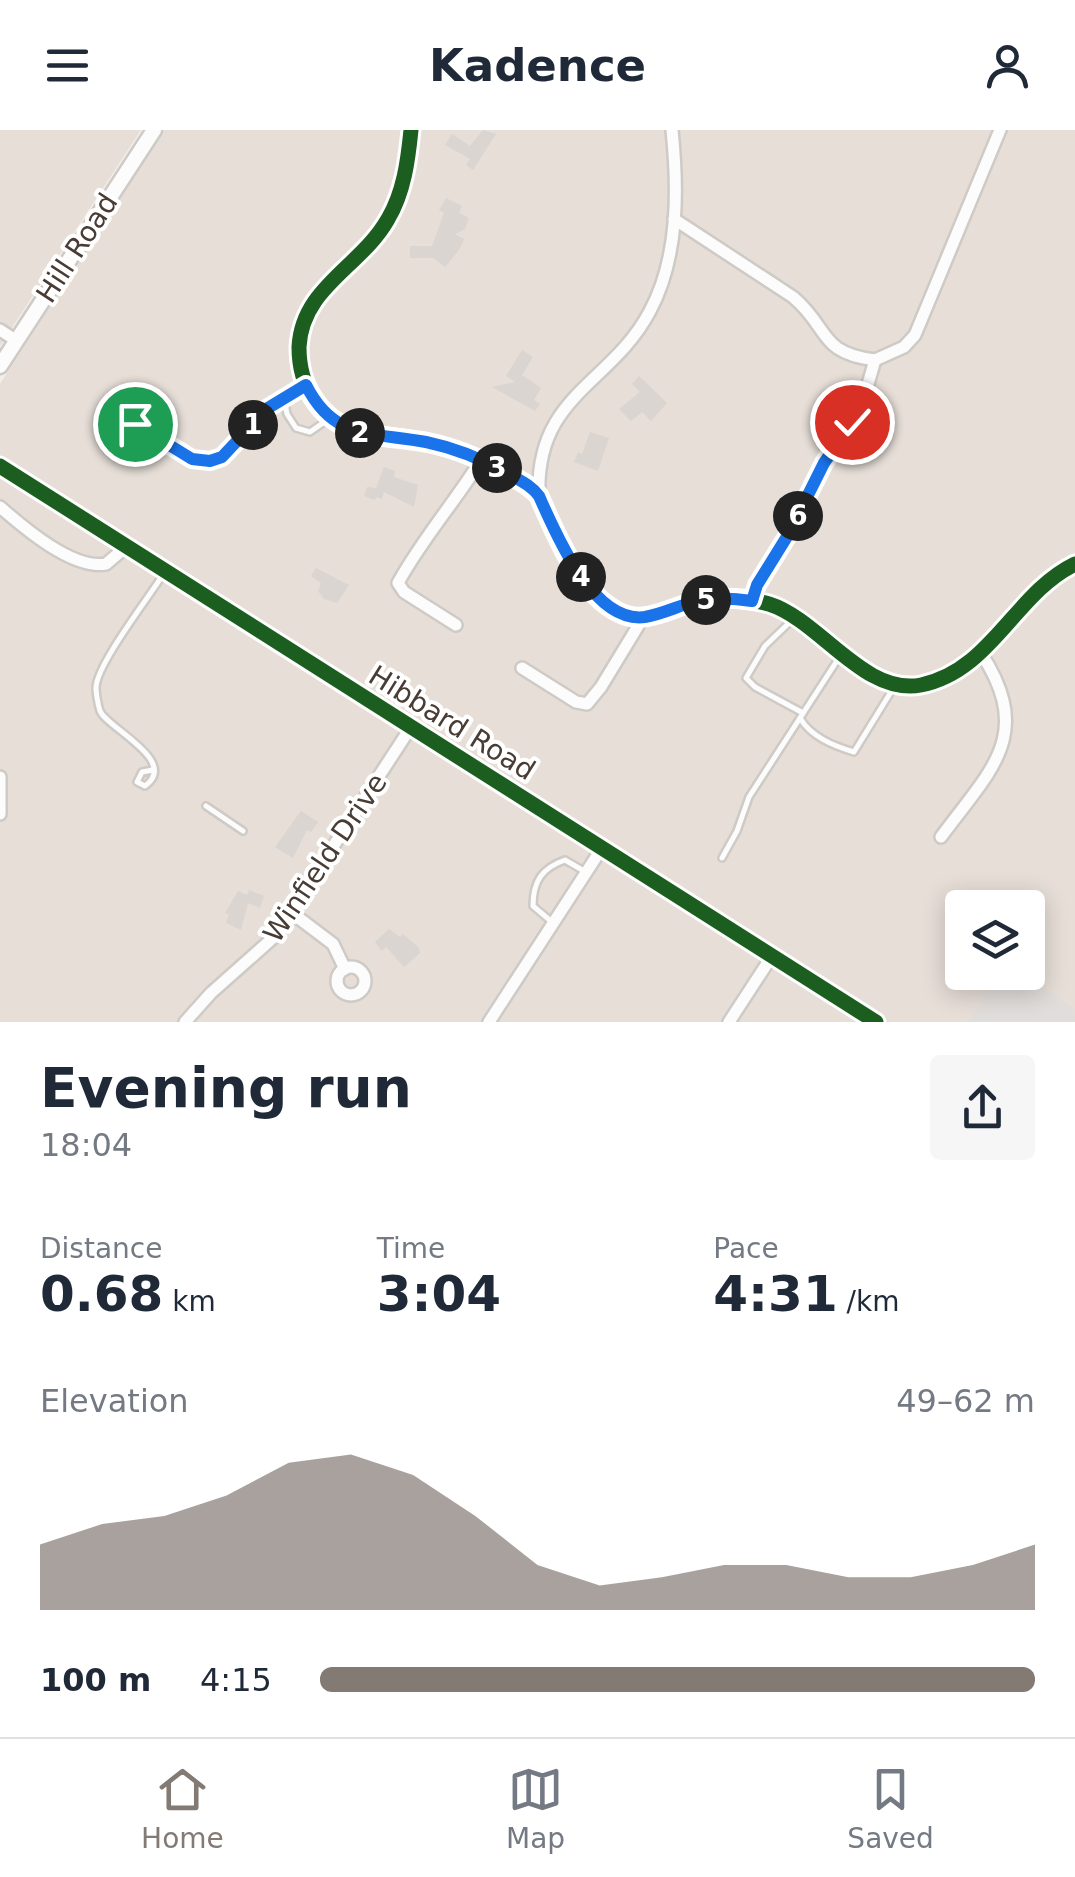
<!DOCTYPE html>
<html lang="en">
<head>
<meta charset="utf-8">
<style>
  :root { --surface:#fff; --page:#f6f6f7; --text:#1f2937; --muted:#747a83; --line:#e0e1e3; --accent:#847a74 }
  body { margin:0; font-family:"DejaVu Sans",sans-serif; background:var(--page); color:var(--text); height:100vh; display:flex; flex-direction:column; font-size:38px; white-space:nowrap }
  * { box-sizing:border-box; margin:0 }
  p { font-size:32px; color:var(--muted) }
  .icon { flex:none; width:55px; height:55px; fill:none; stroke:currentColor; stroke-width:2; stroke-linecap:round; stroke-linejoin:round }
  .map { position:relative; height:892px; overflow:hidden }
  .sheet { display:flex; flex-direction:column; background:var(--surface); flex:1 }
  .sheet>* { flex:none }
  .fabs { position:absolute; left:945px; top:760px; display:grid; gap:20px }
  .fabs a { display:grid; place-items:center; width:100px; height:100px; border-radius:10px; background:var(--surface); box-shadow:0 5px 25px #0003; font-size:50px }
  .pin { position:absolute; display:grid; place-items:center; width:85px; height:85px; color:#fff; margin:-42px; border:5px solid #fff; border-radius:50%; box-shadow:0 2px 10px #0007 }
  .km { position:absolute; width:50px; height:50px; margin:-25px; border-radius:50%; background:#222; color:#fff; font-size:28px; line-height:50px; text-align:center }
  .round { display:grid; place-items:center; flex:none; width:105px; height:105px; border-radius:10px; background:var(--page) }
  .head { display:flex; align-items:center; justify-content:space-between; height:170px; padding:0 40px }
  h1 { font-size:55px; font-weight:700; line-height:75px }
  .stats { display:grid; grid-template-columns:repeat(3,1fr); gap:15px; height:170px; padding:10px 40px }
  .stats div { display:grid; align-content:center }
  .stats b { font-size:50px; font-weight:700 }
  .stats small { font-size:28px; font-weight:400 }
  .stats p { font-size:28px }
  .chart { height:280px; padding:20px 40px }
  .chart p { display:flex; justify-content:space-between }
  .chart svg { width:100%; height:180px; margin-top:10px; fill:var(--accent); opacity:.7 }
  ul { padding:0 40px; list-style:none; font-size:32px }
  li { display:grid; grid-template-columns:160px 120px 1fr; align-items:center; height:75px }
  li i { height:25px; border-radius:12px; background:var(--accent) }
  header { display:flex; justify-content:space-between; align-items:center; height:130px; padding:0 40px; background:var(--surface); font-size:45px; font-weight:700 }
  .tabs { display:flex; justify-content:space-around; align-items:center; height:140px; border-top:2px solid var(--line); background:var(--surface); font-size:28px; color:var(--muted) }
  .tabs a { display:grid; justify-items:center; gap:5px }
  .tabs .on { color:var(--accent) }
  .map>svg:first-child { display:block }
  .residential { fill:#e6ded7; fill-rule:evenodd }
  .parking { fill:#e1ddda }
  .building { fill:#dad5d1 }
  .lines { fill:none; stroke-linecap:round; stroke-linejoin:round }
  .service-casing { stroke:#cecac6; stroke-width:10 }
  .minor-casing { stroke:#cecac6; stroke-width:16 }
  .tertiary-casing { stroke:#cecac6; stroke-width:19 }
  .service { stroke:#fdfcfc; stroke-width:5 }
  .minor { stroke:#fdfcfc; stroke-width:11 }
  .tertiary { stroke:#fdfcfc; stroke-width:14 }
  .cycleway-casing { stroke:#fff; stroke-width:21 }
  .cycleway { stroke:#1b5e20; stroke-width:15 }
  .route-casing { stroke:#fff; stroke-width:20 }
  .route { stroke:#1a73e8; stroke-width:12 }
  .labels { text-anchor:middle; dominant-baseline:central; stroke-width:8; stroke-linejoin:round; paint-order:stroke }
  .street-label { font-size:28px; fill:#483c35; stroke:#fff }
</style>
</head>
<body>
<header><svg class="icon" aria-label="menu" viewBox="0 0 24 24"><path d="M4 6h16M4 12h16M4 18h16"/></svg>Kadence<svg class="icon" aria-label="person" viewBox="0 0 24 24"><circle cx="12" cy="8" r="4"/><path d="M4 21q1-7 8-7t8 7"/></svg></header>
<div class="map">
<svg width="1075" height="892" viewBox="0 0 1075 892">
  <rect width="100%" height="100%" fill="#f2eeea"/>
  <!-- residential -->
  <g class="residential">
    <path d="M0,0H141L0,216Z"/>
    <path d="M164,0H1075V892H0V254ZM962,778H1028V842H962Z"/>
  </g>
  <!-- parking -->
  <path class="parking" d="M999,843H1018L1075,879V892H968Z"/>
  <!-- building -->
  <g class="building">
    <path d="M483,0L496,4L473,40L466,35L470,29L445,15L452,4L470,16Z"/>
    <path d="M446,68L462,76L459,83L469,88L465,99L455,104L464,109L459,120L445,137L433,128H410V116H432L444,83L439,80Z"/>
    <path d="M522,220L533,227L522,245L541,258L534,270L540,274L535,281L492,257L515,252L506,246Z"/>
    <path d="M639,246L667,273L651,291L642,282L631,291L619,279L640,262L632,254Z"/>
    <path d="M590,302L609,308L598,341L574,332L578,322L582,324Z"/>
    <path d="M384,337L395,341L394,347L418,355L414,377L384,362L382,369L376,367L375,370L364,366L367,357L376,358Z"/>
    <path d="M316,438L349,455L337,473L324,469L318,461L321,453L311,446Z"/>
    <path d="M301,681L318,692L311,702L307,700L293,728L275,717Z"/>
    <path d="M249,760L264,766L260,778L248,773L241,800L226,793L229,784L225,783L238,761L247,765Z"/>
    <path d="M389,799L400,807L403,804L419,818L420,823L404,837L386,817L382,821L375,812Z"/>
  </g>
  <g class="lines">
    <defs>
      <g id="service">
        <path d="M284,268L287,284L296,298L310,302L330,288"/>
        <path d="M135,294L192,329L210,331L222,327L268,278L303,256"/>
        <path d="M793,489L765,516L746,548L755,557L803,583"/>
        <path d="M842,523L800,588C811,607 834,616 854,622L894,557"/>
        <path d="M153,640L142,642L137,652L145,656C180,631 107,598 100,581C98,575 96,563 96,558C96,535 150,466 164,443"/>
        <path d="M206,676L243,701"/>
        <path d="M722,728L737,701L749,667L800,588"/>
        <path d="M552,792L533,776C533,751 542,738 565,730L584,741"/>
      </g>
      <g id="minor">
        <path d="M411,0C408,30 404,62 388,89C361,137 302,157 299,217C299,235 303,253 313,268C340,311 386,304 430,313C458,319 483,330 508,344C519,350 531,356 539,366C556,405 578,463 620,483C646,496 675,475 701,470C723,467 748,468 769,474C820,490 864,566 921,555C991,541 1015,463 1075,434"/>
        <path d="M674,89L793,167C830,198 818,223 875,230"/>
        <path d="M0,200L17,211"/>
        <path d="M539,366C535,265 611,255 650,181C679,127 678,59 672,0"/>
        <path d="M0,377C24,398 73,440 106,434L127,416"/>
        <path d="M752,471L757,455L788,405L819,343L861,278L875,230L904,217L915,205L1000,0"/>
        <path d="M456,495L404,462L398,453C422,409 455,372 481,330"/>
        <path d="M522,538L576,572L587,574L601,557L638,496L639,487"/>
        <path d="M0,647V684"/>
        <path d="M941,707C990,640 1035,606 981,523"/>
        <path d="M292,783L333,814L345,839"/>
        <circle cx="351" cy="851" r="14"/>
        <path d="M185,892L211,863L274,807L411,597"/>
        <path d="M489,892L602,718"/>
        <path d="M729,892L772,826"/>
      </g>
      <g id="tertiary">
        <path d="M0,236L154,0"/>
        <path d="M0,336L876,892"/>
      </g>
    </defs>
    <!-- service casing -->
    <use href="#service" class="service-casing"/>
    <!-- minor casing -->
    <use href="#minor" class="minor-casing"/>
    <!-- tertiary casing -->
    <use href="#tertiary" class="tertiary-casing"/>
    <!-- service -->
    <use href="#service" class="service"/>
    <!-- minor -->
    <use href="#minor" class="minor"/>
    <!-- tertiary -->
    <use href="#tertiary" class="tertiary"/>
    <defs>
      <g id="cycleway">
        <path d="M411,0C408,30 404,62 388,89C361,137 302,157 299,217C299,235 303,253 313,268C340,311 386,304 430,313C458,319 483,330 508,344C519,350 531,356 539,366C556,405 578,463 620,483C646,496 675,475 701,470C723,467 748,468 769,474C820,490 864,566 921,555C991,541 1015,463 1075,434"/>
        <path d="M0,336L876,892"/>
      </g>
    </defs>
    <!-- cycleway casing -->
    <use href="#cycleway" class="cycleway-casing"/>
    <!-- cycleway -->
    <use href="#cycleway" class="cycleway"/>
  </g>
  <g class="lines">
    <defs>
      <path id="route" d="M135,294L192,329L210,331L222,327L268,278L306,255C334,311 373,302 426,312C455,318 482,329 507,343C519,350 531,355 539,366C556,404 593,494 645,487C663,484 680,475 697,471C715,467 734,468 752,471L757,455L788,405L824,333L852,292"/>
    </defs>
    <!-- route casing -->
    <use href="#route" class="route-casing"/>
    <!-- route -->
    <use href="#route" class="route"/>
  </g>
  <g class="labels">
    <!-- street labels -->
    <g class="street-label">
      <text transform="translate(77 118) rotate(-57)">Hill Road</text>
      <text transform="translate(452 593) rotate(32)">Hibbard Road</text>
      <text transform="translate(325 728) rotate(-56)">Winfield Drive</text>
    </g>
  </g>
</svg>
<div class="fabs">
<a><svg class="icon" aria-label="layers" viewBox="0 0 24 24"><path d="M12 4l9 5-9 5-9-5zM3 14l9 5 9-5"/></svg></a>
</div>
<div class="pin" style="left:135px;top:294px;background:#1e9e55"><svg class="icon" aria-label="arrive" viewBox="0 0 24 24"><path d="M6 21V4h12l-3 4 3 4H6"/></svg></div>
<div class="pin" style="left:852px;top:292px;background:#d93025"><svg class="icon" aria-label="check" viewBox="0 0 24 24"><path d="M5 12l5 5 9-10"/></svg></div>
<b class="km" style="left:253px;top:295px">1</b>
<b class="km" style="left:360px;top:303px">2</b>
<b class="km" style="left:497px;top:338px">3</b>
<b class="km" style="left:581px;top:447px">4</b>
<b class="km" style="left:706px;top:470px">5</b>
<b class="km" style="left:798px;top:386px">6</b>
</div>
<section class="sheet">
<div class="head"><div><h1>Evening run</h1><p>18:04</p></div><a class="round"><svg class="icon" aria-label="share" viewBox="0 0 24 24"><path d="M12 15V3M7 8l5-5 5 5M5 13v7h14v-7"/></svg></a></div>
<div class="stats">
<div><p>Distance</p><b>0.68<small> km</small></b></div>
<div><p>Time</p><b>3:04</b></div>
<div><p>Pace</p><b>4:31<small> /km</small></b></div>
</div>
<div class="chart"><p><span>Elevation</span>49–62 m</p>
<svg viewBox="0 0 160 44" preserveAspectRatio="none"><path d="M0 44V28L10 23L20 21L30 16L40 8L50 6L60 11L70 21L80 33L90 38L100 36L110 33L120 33L130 36L140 36L150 33L160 28V44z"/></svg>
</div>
<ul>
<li><b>100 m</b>4:15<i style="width:100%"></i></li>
</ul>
</section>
<nav class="tabs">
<a class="on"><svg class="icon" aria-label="home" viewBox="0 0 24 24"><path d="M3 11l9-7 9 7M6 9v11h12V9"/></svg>Home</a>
<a><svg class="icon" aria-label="map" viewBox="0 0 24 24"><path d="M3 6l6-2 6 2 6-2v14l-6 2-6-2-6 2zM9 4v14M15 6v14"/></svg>Map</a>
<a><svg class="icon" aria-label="saved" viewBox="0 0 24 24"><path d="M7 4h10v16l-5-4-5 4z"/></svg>Saved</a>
</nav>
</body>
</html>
